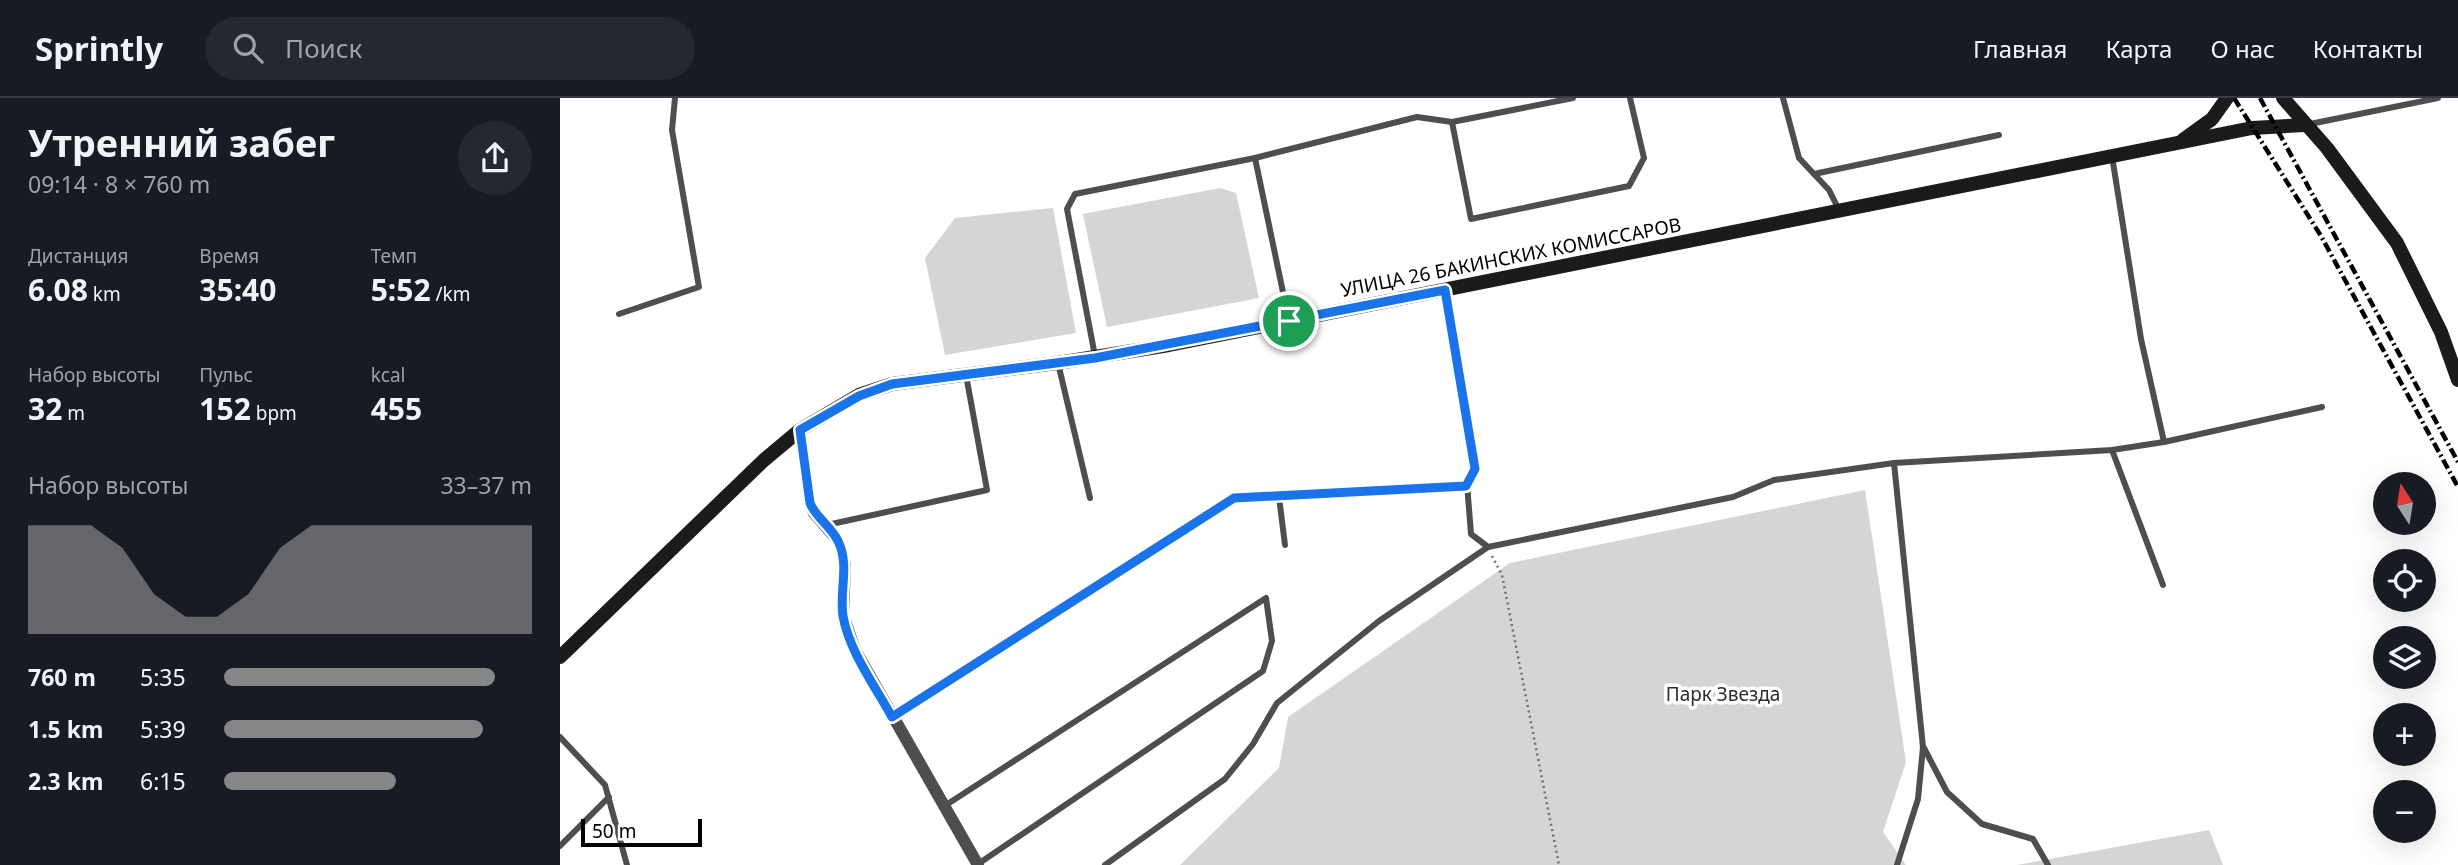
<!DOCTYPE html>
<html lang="ru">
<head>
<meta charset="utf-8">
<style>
  :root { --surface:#171b24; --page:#242831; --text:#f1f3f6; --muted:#9ea1a6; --line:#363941; --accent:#858687 }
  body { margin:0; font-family:"Noto Sans",sans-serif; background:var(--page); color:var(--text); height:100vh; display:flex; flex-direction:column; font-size:26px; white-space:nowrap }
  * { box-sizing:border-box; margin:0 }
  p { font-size:23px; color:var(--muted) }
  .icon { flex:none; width:38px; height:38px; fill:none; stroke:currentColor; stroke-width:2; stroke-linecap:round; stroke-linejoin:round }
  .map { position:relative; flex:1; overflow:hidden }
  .sheet { display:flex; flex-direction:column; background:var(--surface); width:560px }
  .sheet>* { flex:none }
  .needle { width:46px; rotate:348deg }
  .tools { position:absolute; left:1813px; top:374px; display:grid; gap:14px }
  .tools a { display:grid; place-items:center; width:63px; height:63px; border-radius:50%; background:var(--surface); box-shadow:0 7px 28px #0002; font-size:35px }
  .scale { position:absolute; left:21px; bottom:18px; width:121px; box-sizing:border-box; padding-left:7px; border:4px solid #000; border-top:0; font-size:19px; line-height:24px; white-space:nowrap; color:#000; -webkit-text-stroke:5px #fff; paint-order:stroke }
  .pin { position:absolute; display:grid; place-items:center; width:60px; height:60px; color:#fff; margin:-30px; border:4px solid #fff; border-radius:50%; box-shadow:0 2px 7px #0007 }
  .round { display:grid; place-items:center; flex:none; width:74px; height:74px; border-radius:37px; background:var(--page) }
  .summary { display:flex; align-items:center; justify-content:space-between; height:119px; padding:0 28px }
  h1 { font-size:38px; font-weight:700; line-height:52px }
  .stats { display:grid; grid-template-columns:repeat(3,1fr); gap:10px; height:119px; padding:7px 28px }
  .stats div { display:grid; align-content:center }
  .stats b { font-size:30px; font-weight:700 }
  .stats small { font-size:19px; font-weight:400 }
  .stats p { font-size:19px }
  .chart { height:196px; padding:14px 28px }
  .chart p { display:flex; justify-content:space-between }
  .chart svg { width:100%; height:126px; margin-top:7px; fill:var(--accent); opacity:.7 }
  ul { padding:0 28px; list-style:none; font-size:23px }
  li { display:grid; grid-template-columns:112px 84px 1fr; align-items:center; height:52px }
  li i { height:18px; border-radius:9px; background:var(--accent) }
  header { display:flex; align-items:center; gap:42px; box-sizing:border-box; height:98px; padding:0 35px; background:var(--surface); border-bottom:2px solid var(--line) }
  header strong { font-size:33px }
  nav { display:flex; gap:38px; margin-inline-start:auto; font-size:24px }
  .search { width:490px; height:63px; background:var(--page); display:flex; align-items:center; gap:18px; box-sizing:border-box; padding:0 24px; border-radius:38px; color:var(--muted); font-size:26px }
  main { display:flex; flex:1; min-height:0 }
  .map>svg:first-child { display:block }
  .green { fill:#d5d5d5 }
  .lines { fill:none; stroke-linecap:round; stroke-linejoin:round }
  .path { stroke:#707070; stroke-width:2.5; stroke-dasharray:2 3.5; stroke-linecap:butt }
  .lane { stroke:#4e4e4e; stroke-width:6 }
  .street { stroke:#4e4e4e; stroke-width:12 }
  .secondary { stroke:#1b1b1b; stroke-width:14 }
  .rail { stroke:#000; stroke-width:4.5; stroke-dasharray:10 3.5 2 3.5; stroke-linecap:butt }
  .route-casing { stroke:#fff; stroke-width:14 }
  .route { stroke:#1a73e8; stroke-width:9 }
  .labels { text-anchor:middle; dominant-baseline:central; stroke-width:7; stroke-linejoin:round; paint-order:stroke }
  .street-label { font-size:19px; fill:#000; stroke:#fff }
  .park-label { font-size:19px; fill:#2c2c2c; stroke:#fff }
</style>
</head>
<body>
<header>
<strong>Sprintly</strong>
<div class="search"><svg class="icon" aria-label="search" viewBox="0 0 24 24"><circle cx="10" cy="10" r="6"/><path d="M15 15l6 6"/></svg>Поиск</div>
<nav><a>Главная</a><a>Карта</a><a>О нас</a><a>Контакты</a></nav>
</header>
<main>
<section class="sheet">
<div class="summary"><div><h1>Утренний забег</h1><p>09:14 · 8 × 760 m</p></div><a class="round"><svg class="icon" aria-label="share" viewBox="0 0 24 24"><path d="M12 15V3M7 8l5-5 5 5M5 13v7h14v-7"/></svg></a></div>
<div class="stats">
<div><p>Дистанция</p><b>6.08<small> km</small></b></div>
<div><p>Время</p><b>35:40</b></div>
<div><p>Темп</p><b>5:52<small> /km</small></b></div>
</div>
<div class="stats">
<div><p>Набор высоты</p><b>32<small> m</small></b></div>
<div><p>Пульс</p><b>152<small> bpm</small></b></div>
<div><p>kcal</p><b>455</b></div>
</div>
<div class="chart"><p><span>Набор высоты</span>33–37 m</p>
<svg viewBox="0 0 160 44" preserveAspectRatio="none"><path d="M0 44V6L10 6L20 6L30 14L40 30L50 38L60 38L70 30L80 14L90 6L100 6L110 6L120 6L130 6L140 6L150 6L160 6V44z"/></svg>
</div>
<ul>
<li><b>760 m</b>5:35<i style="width:88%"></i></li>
<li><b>1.5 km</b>5:39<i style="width:84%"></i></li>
<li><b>2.3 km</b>6:15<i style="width:56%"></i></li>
</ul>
</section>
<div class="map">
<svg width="1898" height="767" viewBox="0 0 1898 767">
  <rect width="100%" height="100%" fill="#fff"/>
  <!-- green -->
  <g class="green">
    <path d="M660,90L676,95L699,200L547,229L523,116Z"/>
    <path d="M493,110L516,235L385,257L365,160L395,120Z"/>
    <path d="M1305,392L1346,664L1323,734L1346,767H620L719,670L728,619L950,465Z"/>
    <path d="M1649,732L1663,767H1457Z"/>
  </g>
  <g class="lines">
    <!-- path -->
    <path class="path" d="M932,458L942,477L999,767"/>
    <!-- lane -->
    <g class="lane">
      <path d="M1223,0L1239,60L1254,76L1439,37"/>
      <path d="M892,24L911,121L1069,88L1084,60L1070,0"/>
      <path d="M1750,26L1878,0"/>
      <path d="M695,60L729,223"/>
      <path d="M1254,76L1269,92L1279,112"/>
      <path d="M59,216L139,189L112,32L115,0"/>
      <path d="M535,258L507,111L515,96L695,60L857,19L892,24L1013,0"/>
      <path d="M498,265L530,400"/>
      <path d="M1604,344L1762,309"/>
      <path d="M1552,352L1603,487"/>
      <path d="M907,386L911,436L928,449"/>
      <path d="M719,399L725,447"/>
      <path d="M267,427L427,392L406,277"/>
      <path d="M333,619L674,400L906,388L915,371L885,192"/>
      <path d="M0,639L45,687L67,767"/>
      <path d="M1364,650L1387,694L1422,726L1473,741L1488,767"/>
      <path d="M386,707L706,500L712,543L703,573L418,766"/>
      <path d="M0,748L49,699"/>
      <path d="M545,767L665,681L693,646L717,605L819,523L928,449L1173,399L1214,382L1334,365"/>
      <path d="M1337,767L1358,701L1363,649L1334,365L1552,352L1604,344L1581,241L1552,58"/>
    </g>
    <!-- street -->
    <path class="street" d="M240,332L250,405L254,415L279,444L285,467L283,517L295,552L418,767"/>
    <!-- secondary -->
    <g class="secondary">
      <path d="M1723,0L1767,50L1837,145L1881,234L1898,282"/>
      <path d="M1623,42L1652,21L1667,0"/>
      <path d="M0,559L204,362L240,332L299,297L332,286L498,265L609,247L1692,30L1744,27"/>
    </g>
    <!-- rail -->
    <g class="rail">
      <path d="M1674,0L1761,138L1898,389"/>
      <path d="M1700,0L1898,364"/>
    </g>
  </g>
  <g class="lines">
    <defs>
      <path id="route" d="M885,192L915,371L906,388L674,400L332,619C315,588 289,553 283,518C279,493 290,467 278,443C271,428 256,420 250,405L240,332L299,298L332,286L535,260Z"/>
    </defs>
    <!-- route casing -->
    <use href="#route" class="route-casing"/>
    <!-- route -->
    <use href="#route" class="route"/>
  </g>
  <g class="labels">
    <!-- street labels -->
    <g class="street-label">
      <text transform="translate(951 159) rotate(-11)">УЛИЦА 26 БАКИНСКИХ КОМИССАРОВ</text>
    </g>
    <!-- park labels -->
    <g class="park-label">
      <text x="1163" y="596">Парк Звезда</text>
    </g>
  </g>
</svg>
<div class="tools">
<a><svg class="needle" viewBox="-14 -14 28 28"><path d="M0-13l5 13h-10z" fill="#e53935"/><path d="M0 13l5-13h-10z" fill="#9ea1a6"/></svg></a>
<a><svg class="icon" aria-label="locate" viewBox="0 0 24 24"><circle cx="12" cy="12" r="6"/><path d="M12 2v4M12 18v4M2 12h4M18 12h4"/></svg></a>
<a><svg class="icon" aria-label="layers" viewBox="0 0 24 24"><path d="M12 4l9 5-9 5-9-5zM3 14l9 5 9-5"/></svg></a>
<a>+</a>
<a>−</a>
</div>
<div class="scale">50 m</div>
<div class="pin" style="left:729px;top:223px;background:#1e9e55"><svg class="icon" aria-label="arrive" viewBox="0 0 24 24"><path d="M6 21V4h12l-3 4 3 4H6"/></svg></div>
</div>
</main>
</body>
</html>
